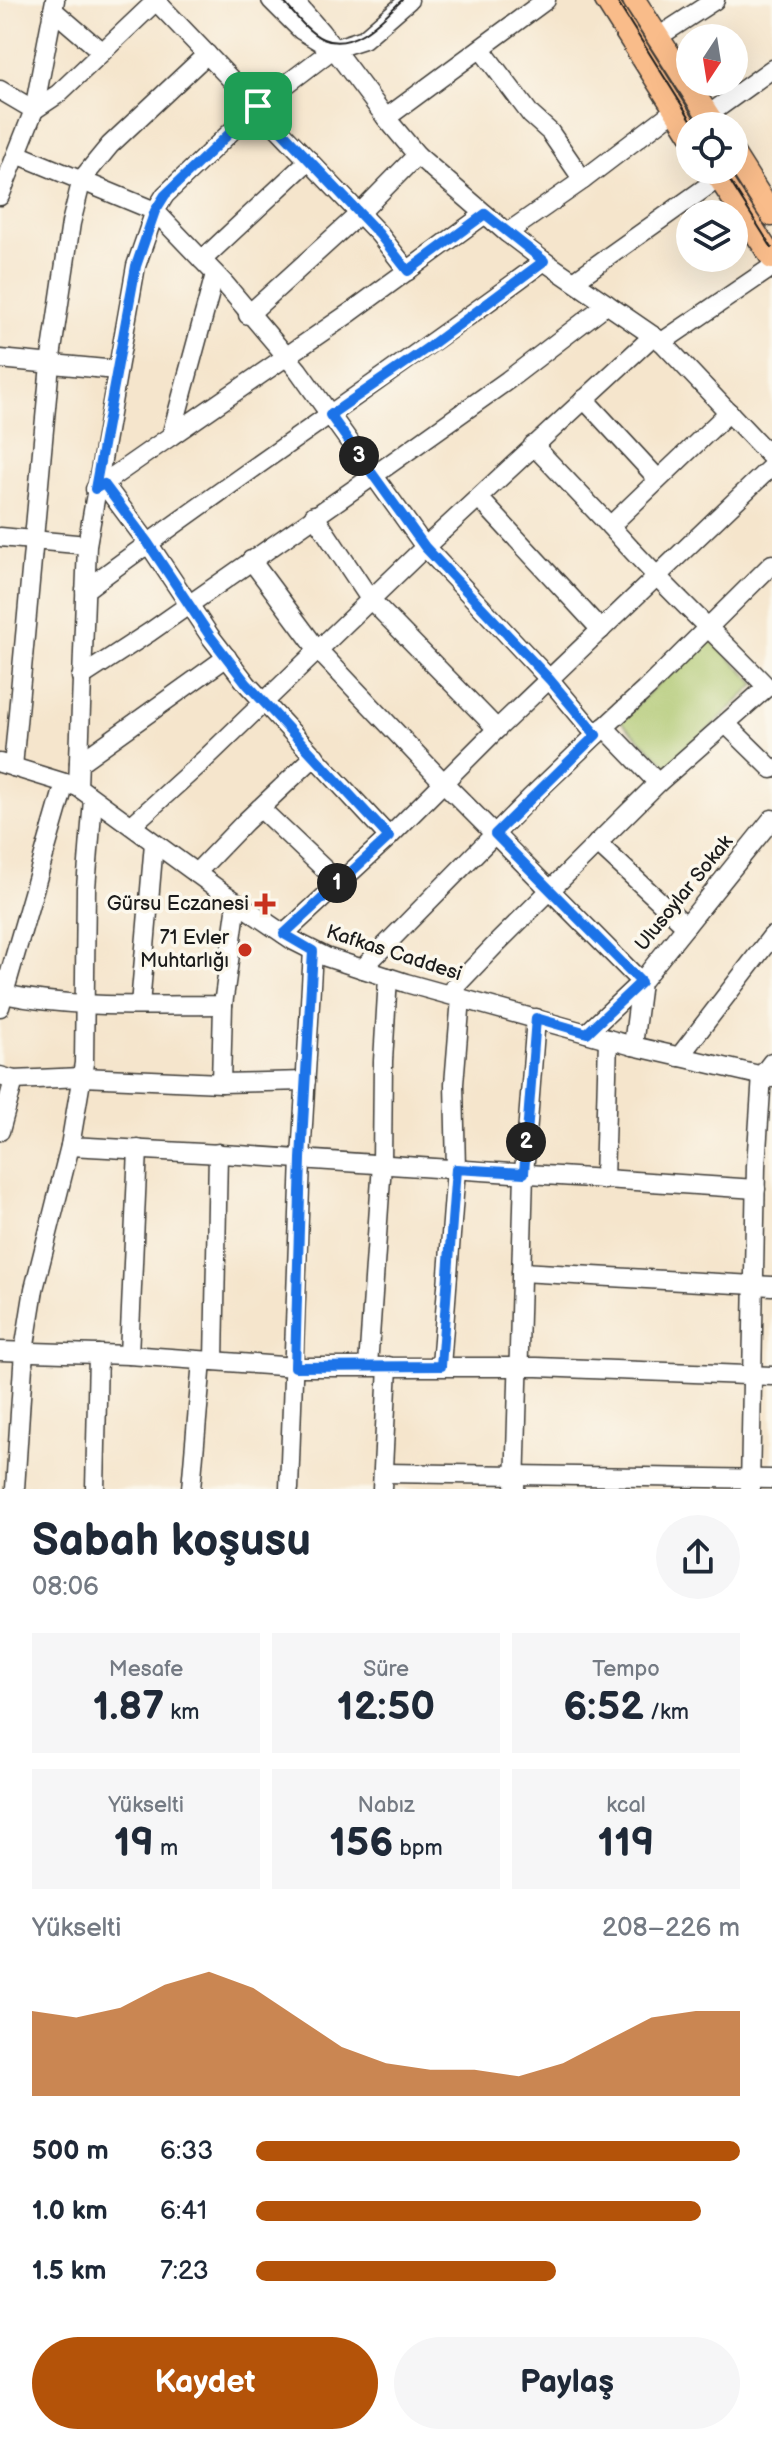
<!DOCTYPE html>
<html lang="tr">
<head>
<meta charset="utf-8">
<style>
  :root { --surface:#fff; --page:#f6f6f7; --text:#1f2937; --muted:#747a83; --accent:#b45309 }
  body { margin:0; font-family:"Balsamiq Sans",sans-serif; background:var(--page); color:var(--text); height:100vh; display:flex; flex-direction:column; font-size:30px; white-space:nowrap }
  * { box-sizing:border-box; margin:0 }
  p { font-size:26px; color:var(--muted) }
  .icon { flex:none; width:44px; height:44px; fill:none; stroke:currentColor; stroke-width:2; stroke-linecap:round; stroke-linejoin:round }
  .map { position:relative; height:1489px; overflow:hidden }
  .panel { display:flex; flex-direction:column; background:var(--surface); flex:1 }
  .panel>* { flex:none }
  .needle { width:52px; rotate:192deg }
  .tools { position:absolute; left:676px; top:24px; display:grid; gap:16px }
  .tools a { display:grid; place-items:center; width:72px; height:72px; border-radius:50%; background:var(--surface); box-shadow:0 8px 32px #0002; font-size:40px }
  .pin { position:absolute; display:grid; place-items:center; width:68px; height:68px; color:#fff; margin:-34px; border-radius:16px; box-shadow:0 4px 12px #0006 }
  .km { position:absolute; width:40px; height:40px; margin:-20px; border-radius:50%; background:#222; color:#fff; font-size:22px; line-height:40px; text-align:center }
  .round { display:grid; place-items:center; flex:none; width:84px; height:84px; border-radius:42px; background:var(--page) }
  .head { display:flex; align-items:center; justify-content:space-between; height:136px; padding:0 32px }
  h1 { font-size:44px; font-weight:800; line-height:60px }
  .figures { display:grid; grid-template-columns:repeat(3,1fr); gap:12px; height:136px; padding:8px 32px }
  .figures div { display:grid; align-content:center; border-radius:0px; background:var(--page); text-align:center }
  .figures b { font-size:40px; font-weight:800 }
  .figures small { font-size:22px; font-weight:400 }
  .figures p { font-size:22px }
  .chart { height:224px; padding:16px 32px }
  .chart p { display:flex; justify-content:space-between }
  .chart svg { width:100%; height:144px; margin-top:8px; fill:var(--accent); opacity:.7 }
  .button { display:flex; gap:16px; margin-top:auto; padding:16px 32px }
  .button a { flex:1; height:92px; border-radius:48px; background:var(--accent); color:#fff; font-size:32px; font-weight:800; line-height:92px; text-align:center }
  .button a+a { background:var(--page); color:var(--text) }
  ul { padding:0 32px; list-style:none; font-size:26px }
  li { display:grid; grid-template-columns:128px 96px 1fr; align-items:center; height:60px }
  li i { height:20px; border-radius:10px; background:var(--accent) }
  .map>svg:first-child { display:block }
  .green { fill:#aac56b; stroke:#637044; stroke-width:2 }
  .lines { fill:none; stroke-linecap:round; stroke-linejoin:round }
  .minor-casing { stroke:#3d3a36; stroke-width:21 }
  .major-casing { stroke:#3d3a36; stroke-width:25 }
  .minor { stroke:#fff; stroke-width:18 }
  .major { stroke:#f9bc8a; stroke-width:22 }
  .tram { stroke:#1c1c1c; stroke-width:2 }
  .route-casing { stroke:#fff; stroke-width:16 }
  .route { stroke:#1a73e8; stroke-width:10 }
  .poi-dot { fill:#c8321e; stroke:#fbf7ec; stroke-width:3 }
  .labels { text-anchor:middle; dominant-baseline:central; stroke-width:7; stroke-linejoin:round; paint-order:stroke }
  .street-label { font-size:20px; fill:#1c1c1c; stroke:#fbf7ec }
  .poi-label { font-size:20px; fill:#1c1c1c; stroke:#fbf7ec; text-anchor:end }
</style>
</head>
<body>
<div class="map">
<svg width="772" height="1489" viewBox="0 0 772 1489">
  <rect width="100%" height="100%" fill="#fbf7ec"/>
  <filter id="ink" filterUnits="userSpaceOnUse"><feTurbulence type="fractalNoise" baseFrequency=".0125" numOctaves="2"/><feDisplacementMap in="SourceGraphic" scale="16" xChannelSelector="R" yChannelSelector="G"/><feConvolveMatrix kernelMatrix="1 2 1 2 8 2 1 2 1" color-interpolation-filters="sRGB"/></filter>
  <filter id="wash" filterUnits="userSpaceOnUse"><feTurbulence type="fractalNoise" baseFrequency=".006" numOctaves="4" result="noise"/><feDisplacementMap in="SourceGraphic" scale="32" xChannelSelector="R" yChannelSelector="G"/><feGaussianBlur stdDeviation="1.8" result="paint"/><feColorMatrix in="noise" values="0 0 0 0 0 0 0 0 0 0 0 0 0 0 0 0 0 1.4 0 .05"/><feComposite in="paint" operator="in"/></filter>
  <g filter="url(#wash)">
    <rect width="100%" height="100%" fill="#f5e5cc"/>
    <!-- green -->
    <path class="green" d="M706,635L756,684L669,767L621,721Z"/>
  </g>
  <g filter="url(#ink)">
    <g class="lines">
      <defs>
        <g id="minor">
          <path d="M155,0L379,234L408,271"/>
          <path d="M271,0L301,30L324,44"/>
          <path d="M293,0L321,32L386,118L546,0"/>
          <path d="M53,10L102,52"/>
          <path d="M658,37L715,0"/>
          <path d="M0,90L34,110L58,94L157,0"/>
          <path d="M708,115L772,69"/>
          <path d="M386,118L417,155L507,233L583,180L550,132L531,115L481,49"/>
          <path d="M17,154L155,211L225,284L298,370L425,547L550,680L596,735L530,798L362,969"/>
          <path d="M583,180L675,110"/>
          <path d="M0,196L34,110L55,0"/>
          <path d="M507,233L544,261L662,342L772,267"/>
          <path d="M202,260L309,160"/>
          <path d="M574,281L719,178"/>
          <path d="M248,315L359,214L417,155"/>
          <path d="M662,342L772,458"/>
          <path d="M0,359L116,370"/>
          <path d="M584,399L658,479"/>
          <path d="M171,436L351,312L485,214"/>
          <path d="M533,445L610,526L729,412"/>
          <path d="M104,484L148,543L210,636L247,684L389,837"/>
          <path d="M95,489L171,436L215,274"/>
          <path d="M479,498L601,630"/>
          <path d="M314,515L370,599L497,729"/>
          <path d="M0,537L87,545"/>
          <path d="M251,560L317,649L443,782L641,982L587,1033"/>
          <path d="M85,590C236,477 393,373 544,261"/>
          <path d="M81,677L150,632L373,476L508,380L607,304"/>
          <path d="M727,725L772,769"/>
          <path d="M604,727L658,783"/>
          <path d="M596,735L647,688L772,564"/>
          <path d="M0,763L78,787L226,895L294,941L326,957L406,983L633,1046L772,1078"/>
          <path d="M79,763L227,657"/>
          <path d="M13,767L50,364L71,223L82,179L110,145L207,54"/>
          <path d="M78,787L87,545L136,266L155,211L165,195L258,106L333,49L364,39L409,0"/>
          <path d="M93,799L86,888L84,1063L70,1146L239,1155L756,1189"/>
          <path d="M260,808L338,882"/>
          <path d="M132,825L204,760L425,547L653,336"/>
          <path d="M597,843L686,926"/>
          <path d="M196,873L245,822L315,756"/>
          <path d="M284,934L389,837L497,729L772,466"/>
          <path d="M3,994C76,1009 149,1005 223,1005L237,903"/>
          <path d="M448,994L497,943L658,783L767,687C715,633 660,583 610,526"/>
          <path d="M140,1005L154,843"/>
          <path d="M0,1007L65,783"/>
          <path d="M633,1046L641,982L772,819"/>
          <path d="M679,1057L772,936"/>
          <path d="M0,1076L14,1080L82,1077L221,1083L223,1005"/>
          <path d="M221,1083L306,1081"/>
          <path d="M0,1131L14,1080"/>
          <path d="M604,1180L608,1039"/>
          <path d="M521,1272L772,1286"/>
          <path d="M0,1351L129,1355L295,1367H537L772,1376"/>
          <path d="M129,1355L138,1149"/>
          <path d="M214,1361L218,1153"/>
          <path d="M368,1366L382,1164L383,1061L388,977"/>
          <path d="M441,1366L456,1169L454,1084L461,998"/>
          <path d="M384,1473L772,1479"/>
          <path d="M15,1489L24,1351L34,1289L70,1146"/>
          <path d="M95,1489L98,1354"/>
          <path d="M191,1489L202,1361"/>
          <path d="M289,1489L301,1159L313,951"/>
          <path d="M382,1489L388,1366"/>
          <path d="M515,1489L524,1173L536,1018"/>
          <path d="M750,1489L756,1166L762,1075L772,1062"/>
        </g>
        <g id="major">
          <path d="M606,0L690,133"/>
          <path d="M634,0L715,126"/>
          <path d="M734,155L772,215"/>
          <path d="M714,170L772,258"/>
        </g>
      </defs>
      <!-- minor casing -->
      <use href="#minor" class="minor-casing"/>
      <!-- major casing -->
      <use href="#major" class="major-casing"/>
      <!-- minor -->
      <use href="#minor" class="minor"/>
      <!-- major -->
      <use href="#major" class="major"/>
      <!-- tram -->
      <g class="tram">
        <path d="M282,0C293,12 307,32 323,39C353,52 383,18 402,0"/>
        <path d="M616,0L695,126"/>
        <path d="M723,170L772,248"/>
      </g>
    </g>
  </g>
  <g class="lines" filter="url(#ink)">
    <defs>
      <path id="route" d="M258,106L379,234L408,271L485,214L544,261L430,346L330,415L425,547L550,680L596,735L495,834L641,982L587,1033L536,1018L524,1173L456,1169L441,1366L295,1367L301,1159L313,951L284,934L389,837L247,684L210,636L148,543L104,484L95,489L136,266L155,211L165,195Z"/>
    </defs>
    <!-- route casing -->
    <use href="#route" class="route-casing"/>
    <!-- route -->
    <use href="#route" class="route"/>
  </g>
  <!-- markers -->
  <g class="poi-dot">
    <path d="M261 892h8v8h8v8h-8v8h-8v-8h-8v-8h8z"/>
    <circle cx="245" cy="950" r="8"/>
  </g>
  <g class="labels">
    <!-- street labels -->
    <g class="street-label">
      <text transform="translate(684 893) rotate(-51)">Ulusoylar Sokak</text>
      <text transform="translate(394 953) rotate(18)">Kafkas Caddesi</text>
    </g>
    <!-- poi labels -->
    <g class="poi-label">
      <text x="249" y="904">Gürsu Eczanesi</text>
      <text x="229" y="938">71 Evler<tspan x="229" dy="23">Muhtarlığı</tspan></text>
    </g>
  </g>
</svg>
<div class="tools">
<a><svg class="needle" viewBox="-14 -14 28 28"><path d="M0-13l5 13h-10z" fill="#e53935"/><path d="M0 13l5-13h-10z" fill="#747a83"/></svg></a>
<a><svg class="icon" aria-label="locate" viewBox="0 0 24 24"><circle cx="12" cy="12" r="6"/><path d="M12 2v4M12 18v4M2 12h4M18 12h4"/></svg></a>
<a><svg class="icon" aria-label="layers" viewBox="0 0 24 24"><path d="M12 4l9 5-9 5-9-5zM3 14l9 5 9-5"/></svg></a>
</div>
<div class="pin" style="left:258px;top:106px;background:#1e9e55"><svg class="icon" aria-label="arrive" viewBox="0 0 24 24"><path d="M6 21V4h12l-3 4 3 4H6"/></svg></div>
<b class="km" style="left:337px;top:883px">1</b>
<b class="km" style="left:526px;top:1142px">2</b>
<b class="km" style="left:359px;top:456px">3</b>
</div>
<section class="panel">
<div class="head"><div><h1>Sabah koşusu</h1><p>08:06</p></div><a class="round"><svg class="icon" aria-label="share" viewBox="0 0 24 24"><path d="M12 15V3M7 8l5-5 5 5M5 13v7h14v-7"/></svg></a></div>
<div class="figures">
<div><p>Mesafe</p><b>1.87<small> km</small></b></div>
<div><p>Süre</p><b>12:50</b></div>
<div><p>Tempo</p><b>6:52<small> /km</small></b></div>
</div>
<div class="figures">
<div><p>Yükselti</p><b>19<small> m</small></b></div>
<div><p>Nabız</p><b>156<small> bpm</small></b></div>
<div><p>kcal</p><b>119</b></div>
</div>
<div class="chart"><p><span>Yükselti</span>208–226 m</p>
<svg viewBox="0 0 160 44" preserveAspectRatio="none"><path d="M0 44V18L10 20L20 17L30 10L40 6L50 11L60 20L70 29L80 34L90 36L100 36L110 38L120 34L130 27L140 20L150 18L160 18V44z"/></svg>
</div>
<ul>
<li><b>500 m</b>6:33<i style="width:100%"></i></li>
<li><b>1.0 km</b>6:41<i style="width:92%"></i></li>
<li><b>1.5 km</b>7:23<i style="width:62%"></i></li>
</ul>
<div class="button"><a>Kaydet</a><a>Paylaş</a></div>
</section>
</body>
</html>
